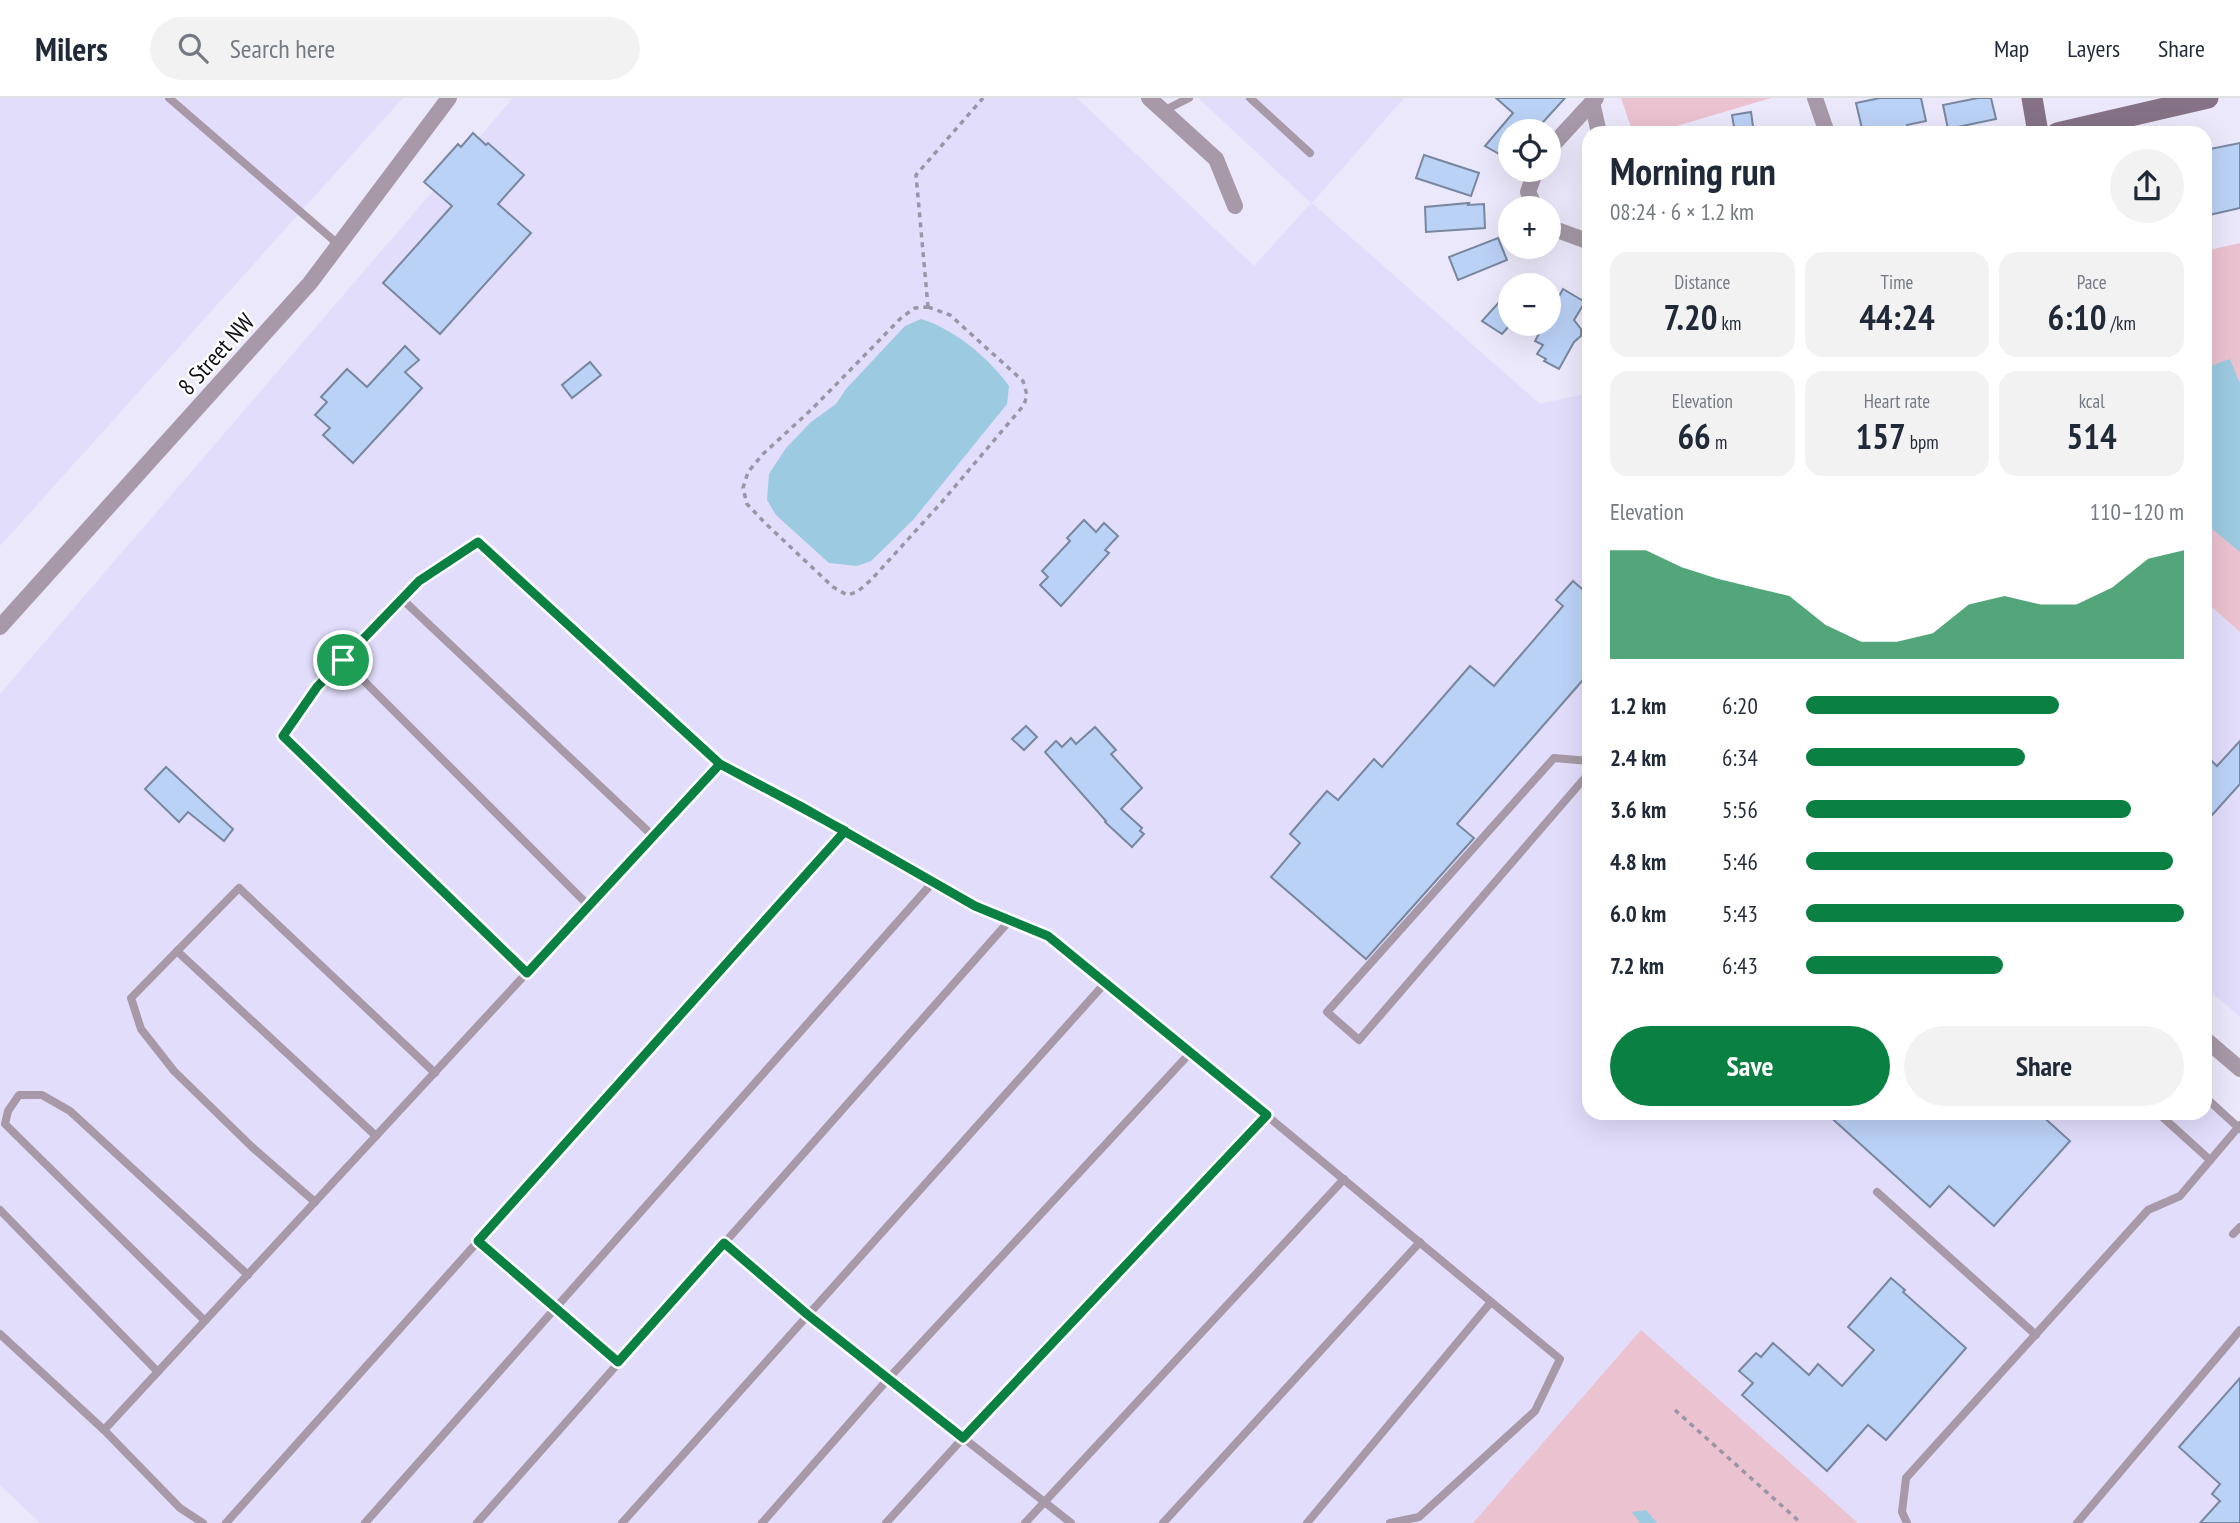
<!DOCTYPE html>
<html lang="en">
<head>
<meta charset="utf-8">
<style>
  :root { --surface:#fff; --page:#f2f2f3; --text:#1f2937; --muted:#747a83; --line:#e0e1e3; --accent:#0b8043 }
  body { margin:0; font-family:"PT Sans Narrow",sans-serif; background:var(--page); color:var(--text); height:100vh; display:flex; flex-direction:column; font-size:26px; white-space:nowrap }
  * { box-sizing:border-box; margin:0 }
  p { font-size:23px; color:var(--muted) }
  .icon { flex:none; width:38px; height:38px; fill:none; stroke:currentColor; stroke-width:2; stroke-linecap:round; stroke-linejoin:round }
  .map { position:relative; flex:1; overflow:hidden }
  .panel { position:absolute; left:1582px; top:28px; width:630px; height:994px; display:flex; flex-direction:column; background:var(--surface); border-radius:21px; box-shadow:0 7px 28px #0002 }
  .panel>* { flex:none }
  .buttons { position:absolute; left:1498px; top:21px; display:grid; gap:14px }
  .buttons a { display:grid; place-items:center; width:63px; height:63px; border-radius:50%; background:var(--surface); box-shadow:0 7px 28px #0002; font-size:35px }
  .pin { position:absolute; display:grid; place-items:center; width:60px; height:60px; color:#fff; margin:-30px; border:4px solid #fff; border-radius:50%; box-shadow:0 2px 7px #0007 }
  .round { display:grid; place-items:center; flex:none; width:74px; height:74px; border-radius:37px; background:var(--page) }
  .head { display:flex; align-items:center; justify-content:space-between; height:119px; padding:0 28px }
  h1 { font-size:38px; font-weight:600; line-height:52px }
  .figures { display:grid; grid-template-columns:repeat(3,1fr); gap:10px; height:119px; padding:7px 28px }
  .figures div { display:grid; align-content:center; border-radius:18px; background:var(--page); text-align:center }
  .figures b { font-size:35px; font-weight:600 }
  .figures small { font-size:19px; font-weight:400 }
  .figures p { font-size:19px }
  .chart { height:196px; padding:14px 28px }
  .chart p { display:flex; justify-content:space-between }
  .chart svg { width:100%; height:126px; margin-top:7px; fill:var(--accent); opacity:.7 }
  .cta { display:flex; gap:14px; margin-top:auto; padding:14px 28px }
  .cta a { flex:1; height:80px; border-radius:42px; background:var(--accent); color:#fff; font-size:28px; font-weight:600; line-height:80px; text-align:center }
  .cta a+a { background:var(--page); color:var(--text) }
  ul { padding:0 28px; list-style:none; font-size:23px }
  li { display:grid; grid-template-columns:112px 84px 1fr; align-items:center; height:52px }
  li i { height:18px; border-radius:9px; background:var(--accent) }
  header { display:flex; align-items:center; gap:42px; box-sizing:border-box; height:98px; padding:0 35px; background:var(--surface); border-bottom:2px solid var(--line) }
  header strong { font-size:33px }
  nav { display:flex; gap:38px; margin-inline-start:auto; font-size:24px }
  .search { width:490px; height:63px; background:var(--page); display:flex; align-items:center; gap:18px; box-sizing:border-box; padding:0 24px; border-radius:38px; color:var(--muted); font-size:26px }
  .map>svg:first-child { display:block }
  .built { fill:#e2ddfb }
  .green { fill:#ebc2cf }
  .water { fill:#9ccae0 }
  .building { fill:#bbd2f7; stroke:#78879f; stroke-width:2 }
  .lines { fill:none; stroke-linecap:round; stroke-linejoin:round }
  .path { stroke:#9996a6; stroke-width:3.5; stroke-dasharray:5 5; stroke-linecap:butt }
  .lane { stroke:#a799a7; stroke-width:8 }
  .street { stroke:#a799a7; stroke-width:16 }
  .secondary { stroke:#867286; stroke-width:21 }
  .route-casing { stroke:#fff; stroke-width:14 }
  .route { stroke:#0b8043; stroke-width:9 }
  .labels { text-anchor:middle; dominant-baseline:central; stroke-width:5; stroke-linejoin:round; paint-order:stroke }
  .street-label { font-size:24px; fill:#110f19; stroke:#fff }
</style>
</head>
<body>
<header>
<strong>Milers</strong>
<div class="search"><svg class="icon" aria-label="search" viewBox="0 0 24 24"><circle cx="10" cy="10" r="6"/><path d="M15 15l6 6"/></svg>Search here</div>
<nav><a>Map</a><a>Layers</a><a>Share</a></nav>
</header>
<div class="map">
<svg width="2240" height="1425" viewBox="0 0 2240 1425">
  <rect width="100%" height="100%" fill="#ebe8fb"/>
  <!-- built -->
  <g class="built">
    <path d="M0,0H403L0,448Z"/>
    <path d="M513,0H1077L1254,168L1311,105L1198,0H1404L1312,105L1540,306L1589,295V1015H2205V1004L2240,1035V1425H1858L1641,1233L1473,1425H40L0,1387V596Z"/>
    <path d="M2205,503L2240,534V919L2205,889Z"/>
  </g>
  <!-- green -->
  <g class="green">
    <path d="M1621,0H1771L1653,35H1633Z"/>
    <path d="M2240,145V534L2205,503V153Z"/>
    <path d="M1641,1232L1858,1425H1473Z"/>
  </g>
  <!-- water -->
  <g class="water">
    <path d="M921,221C954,231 989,260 1009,288L1007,306L913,422L871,463L857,468L829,465L776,417L767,402L769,376L786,350L811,324L836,306L846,291L905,228Z"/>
    <path d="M2230,261L2240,286V454L2205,425V270Z"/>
    <path d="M1646,1412L1657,1425H1640L1632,1414Z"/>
  </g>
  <!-- building -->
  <g class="building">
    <path d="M1496,0H1565L1535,33H1510V62L1485,48L1513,15Z"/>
    <path d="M1880,0H1921L1926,23L1907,27L1909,35H1863L1856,5Z"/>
    <path d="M1978,0H1991L1996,21L1948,31L1943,7Z"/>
    <path d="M1751,14L1754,35H1735L1732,17Z"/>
    <path d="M473,35L486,47L488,45L524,77L498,106L531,135L440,236L383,185L452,108L424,84L458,46L461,49Z"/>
    <path d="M2240,45V110L2205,118V52Z"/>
    <path d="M1424,57L1479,75L1471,98L1416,80Z"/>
    <path d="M1469,105L1468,107L1484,106L1485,130L1426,134L1425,109Z"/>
    <path d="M1498,140L1507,162L1458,182L1449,159Z"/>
    <path d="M1563,191L1585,204L1574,222L1581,231V238L1574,244L1559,271L1544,263L1546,261L1537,256L1543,247L1535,243L1544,226H1549V217Z"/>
    <path d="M1510,192V227L1502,236L1482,223Z"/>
    <path d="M405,248L419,262L405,274L422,290L353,365L323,337L330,330L315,317L327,304L321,299L347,271L367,289Z"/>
    <path d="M590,264L601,277L572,300L562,287Z"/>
    <path d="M1084,422L1096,434L1104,425L1118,438L1105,452L1109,455L1061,508L1040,487L1048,479L1042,473L1070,443L1067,440Z"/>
    <path d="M1573,483L1589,497V575L1457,726L1474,740L1366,861L1271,779L1300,745L1290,736L1327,693L1338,702L1374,661L1382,669L1470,568L1494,588L1563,508L1556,502Z"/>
    <path d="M1026,628L1037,639L1024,652L1012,641Z"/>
    <path d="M1095,629L1116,652L1111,656L1142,690L1121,711L1142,730L1140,733L1144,736L1132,749L1105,724L1106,723L1045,654L1056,643L1062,649L1071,640L1076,646Z"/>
    <path d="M2240,643V686L2205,725V657L2217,668Z"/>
    <path d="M166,669L233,731L224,743L188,714L179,724L145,691Z"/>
    <path d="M1826,1015H2039L2070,1043L1994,1128L1949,1088L1930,1109Z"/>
    <path d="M1891,1180L1905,1192L1903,1194L1966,1250L1886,1342L1868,1327L1827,1373L1742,1297L1753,1285L1739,1273L1756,1255L1761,1259L1773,1245L1809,1277L1818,1266L1842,1288L1874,1252L1848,1229Z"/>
    <path d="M2240,1280V1425H2200L2220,1403L2212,1396L2220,1386L2179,1349Z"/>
  </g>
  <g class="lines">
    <!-- path -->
    <g class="path">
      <path d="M928,209L950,217L1023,283L1027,297L1024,307L941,405L871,482L857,494L847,497L833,489L765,425L747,406L743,390L748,374L763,356L812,311L902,219L915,210Z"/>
      <path d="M928,209L916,77L983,0"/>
      <path d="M1675,1312L1801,1425"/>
    </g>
    <!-- lane -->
    <g class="lane">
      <path d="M169,0L339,147"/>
      <path d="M1250,0L1310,55"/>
      <path d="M1163,13L1189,0"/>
      <path d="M402,501L653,738"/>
      <path d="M343,562L589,808"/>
      <path d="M1589,663L1554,660L1327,914L1359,942L1589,675"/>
      <path d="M177,853L376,1038"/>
      <path d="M527,875L283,638L317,589L419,483L478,444L720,666"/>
      <path d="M2205,999L2240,1031"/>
      <path d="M2158,1015L2210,1062"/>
      <path d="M1877,1094L2036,1237"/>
      <path d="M315,1104L252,1049L174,973L141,931L131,900L239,790L435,975"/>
      <path d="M0,1112L158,1274"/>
      <path d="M2233,1136L2240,1129"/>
      <path d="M478,1143L619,1264"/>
      <path d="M724,1145L808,1217L1071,1425"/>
      <path d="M205,1223L5,1026L8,1013L19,997H42L70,1013L248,1177"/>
      <path d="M0,1236L104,1332"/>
      <path d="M203,1425L180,1410L104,1332L720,666L802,709L975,808L1048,838L1106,884"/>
      <path d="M226,1425L845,733"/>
      <path d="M365,1425L933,784"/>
      <path d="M477,1425L1010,822"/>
      <path d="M622,1425L1106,884L1560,1261L1535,1313L1419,1419L1390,1425"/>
      <path d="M762,1425L888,1281L1191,954"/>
      <path d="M886,1425L963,1340L1267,1017"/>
      <path d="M1025,1425L1344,1081"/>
      <path d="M1163,1425L1420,1144"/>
      <path d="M1307,1425L1491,1204"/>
      <path d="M1907,1425L1902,1414L1906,1380L2148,1112L2180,1098L2240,1027"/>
      <path d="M2077,1425L2240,1232"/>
    </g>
    <!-- street -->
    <g class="street">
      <path d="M1149,0L1216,61L1235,108"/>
      <path d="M1815,0L1827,35"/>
      <path d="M1592,4L1599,35"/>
      <path d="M1549,51L1596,0"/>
      <path d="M1536,110L1528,94L1536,72"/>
      <path d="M1549,129L1587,143L1589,141"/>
      <path d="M0,529L310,185L449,0"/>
      <path d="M2205,941L2240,971"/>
    </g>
    <!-- secondary -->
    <g class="secondary">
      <path d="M2032,0L2038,35"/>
      <path d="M2057,35L2208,0"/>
    </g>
  </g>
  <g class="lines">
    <defs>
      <path id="route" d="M343,562L317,589L283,638L527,875L720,666L802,709L975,808L1048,838L1267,1017L963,1340L808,1217L724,1145L618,1264L478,1143L845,733L720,666L478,444L419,483L343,562"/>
    </defs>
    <!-- route casing -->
    <use href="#route" class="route-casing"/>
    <!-- route -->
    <use href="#route" class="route"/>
  </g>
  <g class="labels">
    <!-- street labels -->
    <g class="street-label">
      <text transform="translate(216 256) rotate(-48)">8 Street NW</text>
    </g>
  </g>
</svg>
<div class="buttons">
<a><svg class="icon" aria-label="locate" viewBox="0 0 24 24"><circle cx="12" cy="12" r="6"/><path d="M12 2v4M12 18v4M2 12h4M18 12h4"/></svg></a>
<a>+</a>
<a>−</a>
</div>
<div class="pin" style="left:343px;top:562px;background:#1e9e55"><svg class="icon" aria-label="arrive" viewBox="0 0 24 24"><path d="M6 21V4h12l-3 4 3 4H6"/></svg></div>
<section class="panel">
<div class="head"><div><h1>Morning run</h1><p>08:24 · 6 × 1.2 km</p></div><a class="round"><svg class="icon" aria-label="share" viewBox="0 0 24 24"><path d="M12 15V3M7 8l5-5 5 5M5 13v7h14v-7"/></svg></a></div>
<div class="figures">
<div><p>Distance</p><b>7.20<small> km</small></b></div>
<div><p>Time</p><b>44:24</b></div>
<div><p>Pace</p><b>6:10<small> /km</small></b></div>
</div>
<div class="figures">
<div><p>Elevation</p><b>66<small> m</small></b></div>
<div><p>Heart rate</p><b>157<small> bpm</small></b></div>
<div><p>kcal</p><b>514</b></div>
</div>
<div class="chart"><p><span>Elevation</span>110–120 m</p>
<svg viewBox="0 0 160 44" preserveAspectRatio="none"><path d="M0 44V6L10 6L20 12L30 16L40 19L50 22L60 32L70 38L80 38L90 35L100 25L110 22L120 25L130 25L140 19L150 9L160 6V44z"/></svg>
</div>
<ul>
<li><b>1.2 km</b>6:20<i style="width:67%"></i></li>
<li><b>2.4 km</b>6:34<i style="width:58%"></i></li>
<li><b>3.6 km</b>5:56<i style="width:86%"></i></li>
<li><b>4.8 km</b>5:46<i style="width:97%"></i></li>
<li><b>6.0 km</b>5:43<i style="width:100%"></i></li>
<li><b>7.2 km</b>6:43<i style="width:52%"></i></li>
</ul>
<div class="cta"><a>Save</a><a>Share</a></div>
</section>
</div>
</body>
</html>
